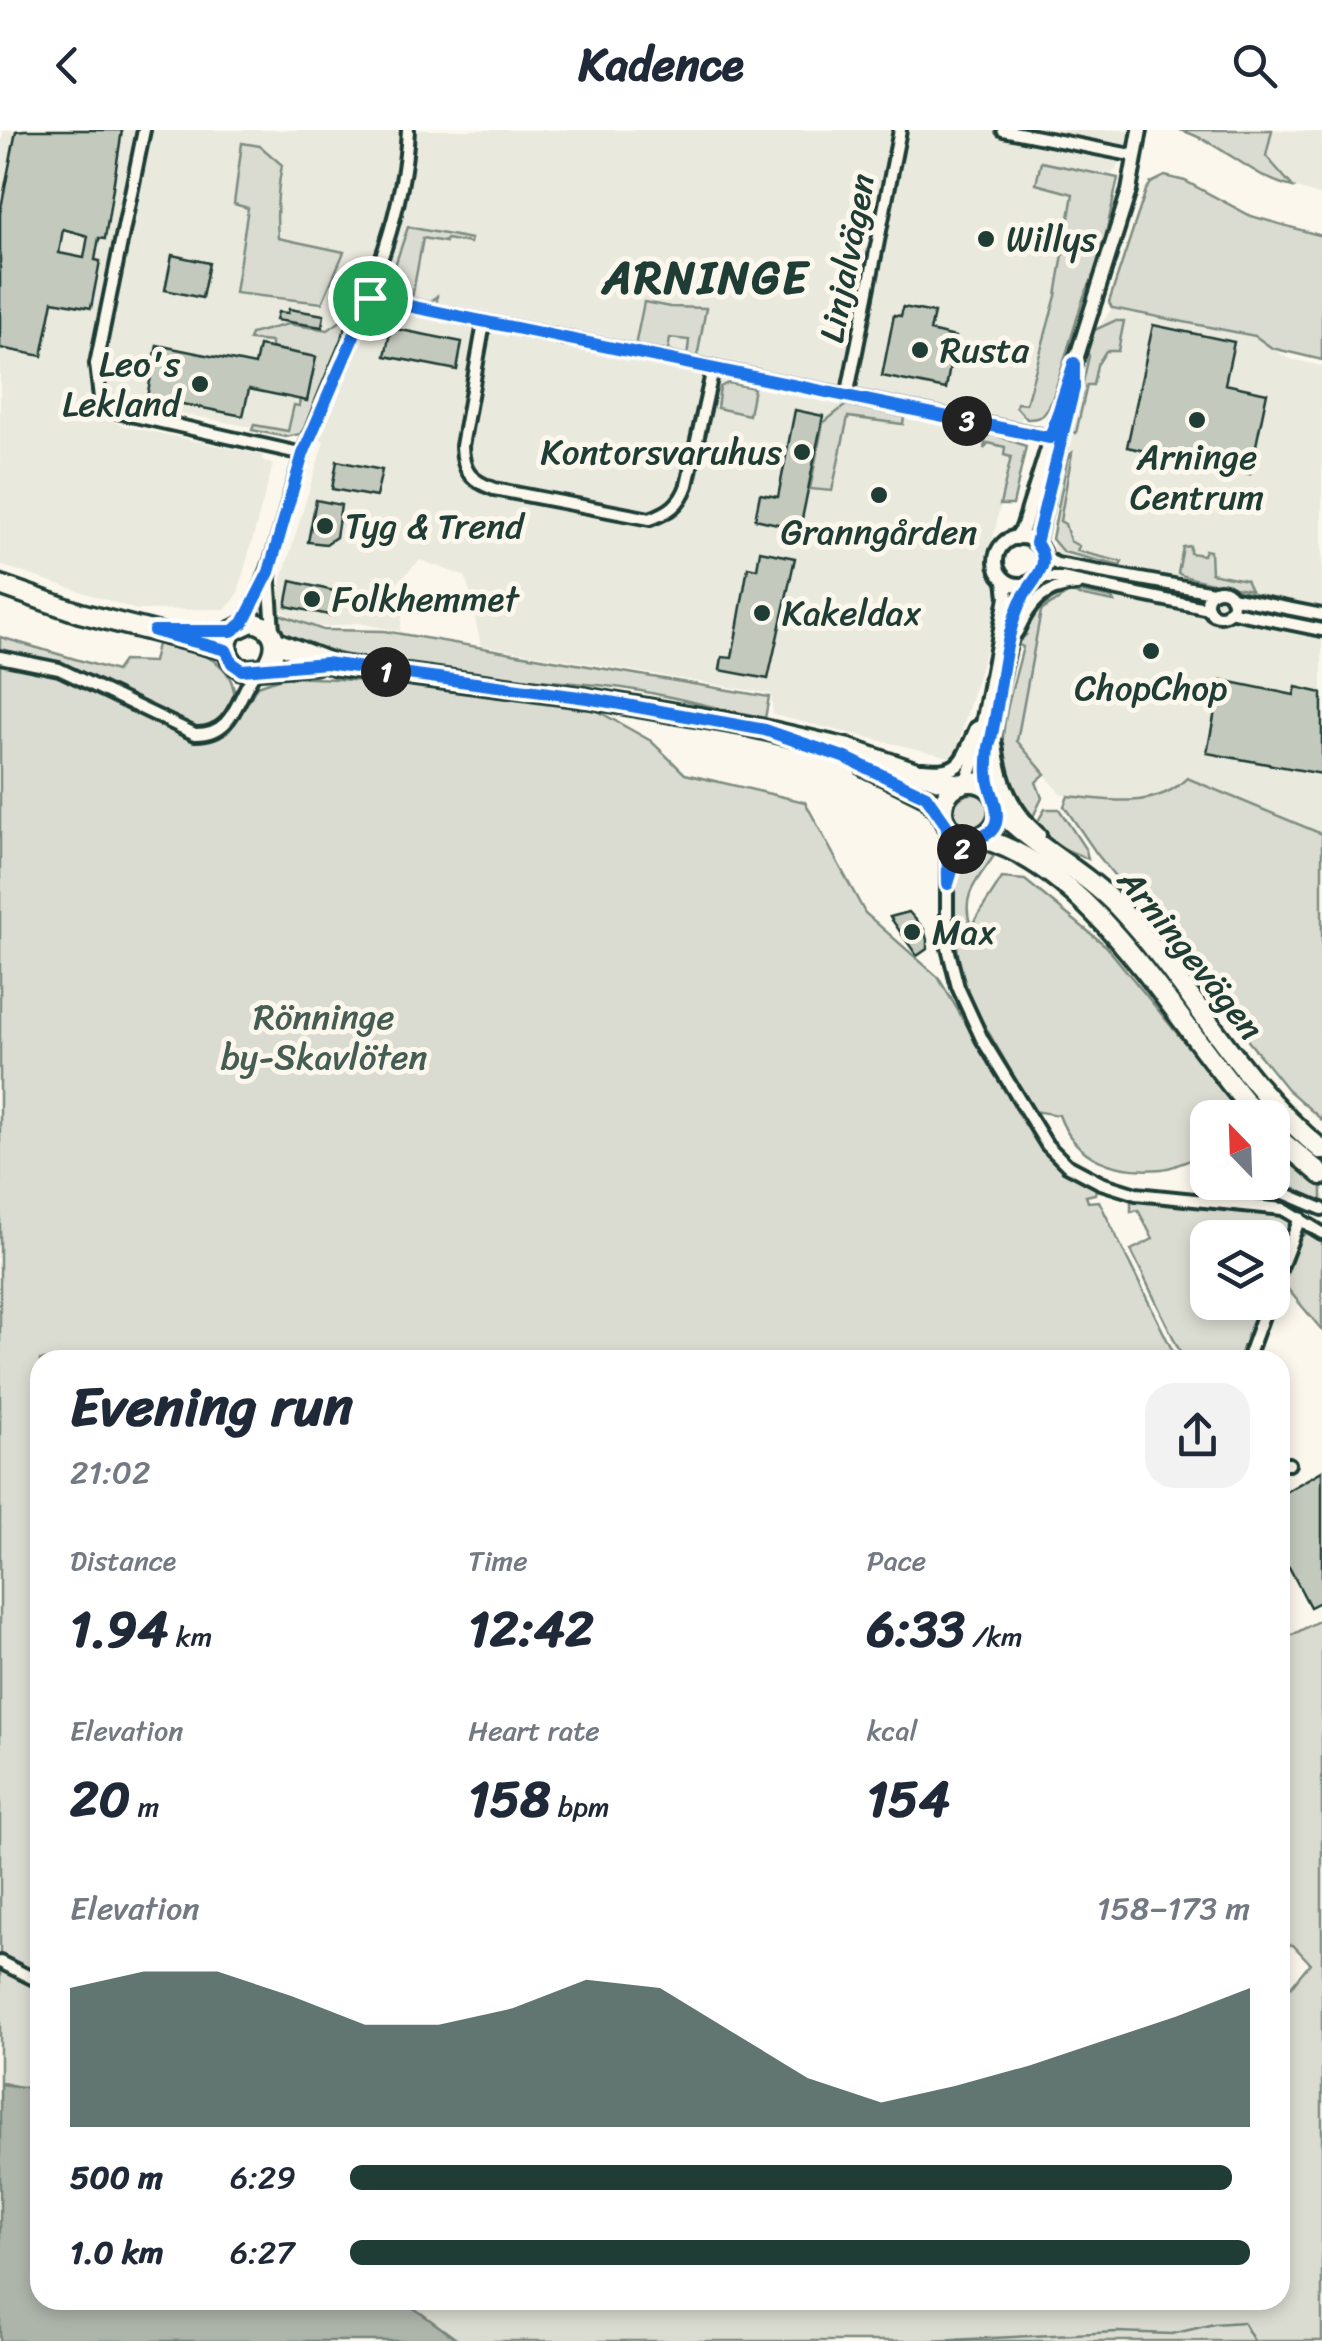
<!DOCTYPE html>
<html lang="en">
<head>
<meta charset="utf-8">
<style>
  :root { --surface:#fff; --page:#f2f2f3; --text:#1f2937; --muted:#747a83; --accent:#1f3d34 }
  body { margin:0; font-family:Sriracha,sans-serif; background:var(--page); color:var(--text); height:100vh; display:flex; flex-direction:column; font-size:38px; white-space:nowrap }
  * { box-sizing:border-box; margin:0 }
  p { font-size:32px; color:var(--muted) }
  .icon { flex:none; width:55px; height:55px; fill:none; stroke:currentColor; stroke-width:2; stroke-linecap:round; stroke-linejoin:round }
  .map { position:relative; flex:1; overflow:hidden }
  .details { position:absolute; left:30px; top:1220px; width:1260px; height:960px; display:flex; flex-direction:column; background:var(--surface); border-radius:30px; box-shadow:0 5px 15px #0003 }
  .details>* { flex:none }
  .needle { width:65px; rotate:337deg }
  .tools { position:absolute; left:1190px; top:970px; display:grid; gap:20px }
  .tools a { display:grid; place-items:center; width:100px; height:100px; border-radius:20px; background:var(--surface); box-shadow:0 5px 15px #0003; font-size:50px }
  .pin { position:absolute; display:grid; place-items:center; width:85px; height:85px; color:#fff; margin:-42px; border:5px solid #fff; border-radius:50%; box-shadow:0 2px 10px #0007 }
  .km { position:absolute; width:50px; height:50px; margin:-25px; border-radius:50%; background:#222; color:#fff; font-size:28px; line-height:50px; text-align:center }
  .round { display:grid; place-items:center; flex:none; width:105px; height:105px; border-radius:30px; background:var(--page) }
  .summary { display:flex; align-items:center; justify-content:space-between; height:170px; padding:0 40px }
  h1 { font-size:55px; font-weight:700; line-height:75px }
  .stats { display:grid; grid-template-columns:repeat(3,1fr); gap:15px; height:170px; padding:10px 40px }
  .stats div { display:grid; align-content:center }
  .stats b { font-size:50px; font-weight:700 }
  .stats small { font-size:28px; font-weight:400 }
  .stats p { font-size:28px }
  .chart { height:280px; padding:20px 40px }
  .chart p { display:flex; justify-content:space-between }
  .chart svg { width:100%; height:180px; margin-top:10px; fill:var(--accent); opacity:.7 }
  ul { padding:0 40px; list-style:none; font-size:32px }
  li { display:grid; grid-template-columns:160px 120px 1fr; align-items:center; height:75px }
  li i { height:25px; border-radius:12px; background:var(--accent) }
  header { display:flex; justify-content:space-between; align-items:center; height:130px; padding:0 40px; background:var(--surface); font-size:45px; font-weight:700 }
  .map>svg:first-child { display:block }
  .built { fill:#eae9de }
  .green { fill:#dbdcd1; stroke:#7d8c82; stroke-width:2.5 }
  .water { fill:#adb4aa; stroke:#74847b; stroke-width:2.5 }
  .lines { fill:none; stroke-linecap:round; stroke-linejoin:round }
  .stream { stroke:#74847b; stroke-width:2.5 }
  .building { fill:#c4c9be; stroke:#1f3d34; stroke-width:2.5; fill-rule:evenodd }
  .minor-casing { stroke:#1f3d34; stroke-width:18 }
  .tertiary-casing { stroke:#1f3d34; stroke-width:20 }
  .primary-casing { stroke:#1f3d34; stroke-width:25 }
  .minor { stroke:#fbf7ec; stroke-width:10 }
  .tertiary { stroke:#fbf7ec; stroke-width:12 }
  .primary { stroke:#fbf7ec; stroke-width:18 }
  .route-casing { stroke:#fff; stroke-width:20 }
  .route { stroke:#1a73e8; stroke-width:12 }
  .poi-dot { fill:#1f3d34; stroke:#fbf7ec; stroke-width:4 }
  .labels { text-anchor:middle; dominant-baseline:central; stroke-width:10; stroke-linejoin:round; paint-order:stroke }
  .poi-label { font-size:35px; fill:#1f3d34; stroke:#fbf7ec; text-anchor:start }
  .street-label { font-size:35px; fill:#1f3d34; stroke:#fbf7ec }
  .park-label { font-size:35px; fill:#455d53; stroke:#fbf7ec }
  .district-label { font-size:45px; font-weight:bold; letter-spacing:2.5px; fill:#1f3d34; stroke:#fbf7ec }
</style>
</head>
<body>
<header><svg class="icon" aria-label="back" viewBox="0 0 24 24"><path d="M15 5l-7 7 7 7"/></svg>Kadence<svg class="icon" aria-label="search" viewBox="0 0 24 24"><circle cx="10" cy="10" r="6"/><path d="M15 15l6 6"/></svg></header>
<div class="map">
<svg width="1322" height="2211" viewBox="0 0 1322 2211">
  <rect width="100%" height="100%" fill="#fbf7ec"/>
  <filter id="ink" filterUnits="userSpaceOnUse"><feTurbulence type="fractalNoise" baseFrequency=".01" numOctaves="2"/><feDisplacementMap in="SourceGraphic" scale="20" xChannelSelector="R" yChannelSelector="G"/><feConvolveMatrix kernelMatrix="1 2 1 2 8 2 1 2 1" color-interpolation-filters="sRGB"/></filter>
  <g filter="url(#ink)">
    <!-- built -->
    <g class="built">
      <path d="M4,0H1132L1130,24L1070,90L1056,166L1011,326L989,427L997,460L995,487L954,628L773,585L771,564L481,515L466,447L420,430L392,458L403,482L400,501L358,493L327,497L291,493V487L278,477L282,449L324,311L84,265L95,284L124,296L263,325L262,330L273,335L237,466L226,479L137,480L0,435V19Z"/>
      <path d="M1272,0L1322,2V66L1293,57L1266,26L1264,20L1270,14Z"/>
      <path d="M1112,178L1255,206L1287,228L1322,236V704L1171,664L1134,672L1068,666L1061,664L1017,611L1090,211Z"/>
    </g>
    <!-- green -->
    <g class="green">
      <path d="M1180,0H1272L1266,26L1293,57C1250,47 1223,13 1180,0Z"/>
      <path d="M242,13L260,16L282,35C277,61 276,83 278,108L344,122L322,173L235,163L248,78L234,74Z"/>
      <path d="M1041,32L1118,48L1099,136L1084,166L1052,270C1046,284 1043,289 1027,289L1016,277L1017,273L1026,274L1056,166L1073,64L1036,54Z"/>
      <path d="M1165,46L1185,51L1251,86L1322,106V230L1272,218L1255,206L1112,178L1109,172L1146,60L1151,53Z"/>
      <path d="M408,97L471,109L470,113L446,109L445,112L423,108L412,168L431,172L437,166V176L402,170L386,162Z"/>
      <path d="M368,128L371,135L305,297L300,304L286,307L252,300L254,295L288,301L294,275L299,276L300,269L307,270L316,227L271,218V212L249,210L251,204L288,194L328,200L345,188Z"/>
      <path d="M644,172L670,177L706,178L697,228H687L689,210L670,208L667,227L634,221Z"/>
      <path d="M1114,191H1124L1118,221H1106L1097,235L1093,255H1087L1076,303L1072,301L1089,226L1085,217L1088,203Z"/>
      <path d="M728,253L754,258L749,285L717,278L720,257Z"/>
      <path d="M846,275L904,287L903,294L848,287L832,361L810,359L823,293Z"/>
      <path d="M992,304L1026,316L1013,375H1000L1011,327L1004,325L1005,317L988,313L984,319L986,307Z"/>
      <path d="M1072,323L1060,391L1065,394L1070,411L1079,416L1077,421L1122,432L1120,436L1063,422L1052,409L1068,326Z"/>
      <path d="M1190,416V423L1203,425L1205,420L1210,421L1211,443L1246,450L1251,460C1236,457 1187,450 1178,443L1183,417Z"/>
      <path d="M1076,461L1112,468L1114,472L1069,463L1041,481L1017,611L1045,644L1036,652L1042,668L1030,693C982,639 1008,578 1023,517L1017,514L1026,505L1022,504L1032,479L1041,480L1056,466Z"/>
      <path d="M276,483L323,500L384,501L769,567L765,588C715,579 665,563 615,557C511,545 377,548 283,502Z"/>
      <path d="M0,507L116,541L123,531L153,532L157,514C194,523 232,524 235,569L249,571L257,556L284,547L338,549L436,556L585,574L651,611L685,644L805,672L865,783L938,847L1035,1009L1062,1038L1075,1039L1096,1059L1095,1064L1086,1066L1088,1072L1099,1071L1177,1230H40V1963L0,1952Z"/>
      <path d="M1187,648L1322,704V990L1287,959L1097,724L1064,676L1068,666C1110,670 1155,680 1187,648Z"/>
      <circle cx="972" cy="682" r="18"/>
      <path d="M1045,679H1059L1086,720L1088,729L1058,716L1035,696Z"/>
      <path d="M1033,713L1106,775L1237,944L1322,1029V1035L1273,993L1272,988L1268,987C1205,912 1114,760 1029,719Z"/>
      <path d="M973,718L997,721C981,747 959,763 971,796L1002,748L1025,750L1106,816L1245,987L1208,988L1207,1031C1189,1025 1181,1037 1162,1039C1116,1043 1075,1030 1059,985L1034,981L971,872L960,844L952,767L959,735Z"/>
      <path d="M1273,1015L1322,1055V1075L1271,1053Z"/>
      <path d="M1137,1070C1169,1072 1258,1070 1282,1084C1289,1088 1288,1090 1290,1097L1273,1146L1272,1108H1208V1172L1263,1173L1242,1230H1184L1131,1120L1153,1109L1138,1080L1131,1082V1071Z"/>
      <path d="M1308,1101L1322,1109V1200L1286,1157L1280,1162L1277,1158L1299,1109Z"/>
      <path d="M1322,1489V2211H442L376,2170H1280V1870L1310,1833L1293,1815H1280V1499L1292,1505Z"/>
    </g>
    <!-- water -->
    <path class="water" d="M0,1954L40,1959V2170H403L459,2211H0Z"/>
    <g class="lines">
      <!-- stream -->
      <path class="stream" d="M928,2211L1117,2202L1172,2204L1214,2194L1243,2192L1254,2211"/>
    </g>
    <!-- building -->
    <g class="building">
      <path d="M25,0H122L105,109L99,108L95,130L100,131L91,178L53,171L42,226L0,218V83L16,1ZM63,99L88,106L84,128L59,123Z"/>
      <path d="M172,125L209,133L202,168L165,160Z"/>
      <path d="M903,177L934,183L930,201L955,207L946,259L882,246L894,185L901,186Z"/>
      <path d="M289,179L324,185L322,197L276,190L278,182L288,183Z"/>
      <path d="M1153,195L1234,212L1225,254L1267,263L1250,344L1127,317Z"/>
      <path d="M391,198L462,212L457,240L385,226Z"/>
      <path d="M157,215L255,235L259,216L316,227L307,271L249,259L243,286L147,267Z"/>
      <path d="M795,280L823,286L800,399L755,389L760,364L778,367Z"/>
      <path d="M337,331L382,340L376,367L332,359Z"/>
      <path d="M316,370L341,375L336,407L326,414L308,412Z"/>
      <path d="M760,421L795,428L768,549L720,540L722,527L732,528L748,437L757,439Z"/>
      <path d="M291,451L338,462L334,486L286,476Z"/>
      <path d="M1221,550L1294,565L1296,557L1322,563V644L1207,623Z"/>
      <path d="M909,782L924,799L927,810V819L917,826L890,787Z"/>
      <path d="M1322,1341V1471L1310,1477L1289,1437L1280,1442V1365Z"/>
    </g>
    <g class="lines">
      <defs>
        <g id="minor">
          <path d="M144,0L96,234L100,268L113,281L303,324"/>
          <path d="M1003,0L1136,26"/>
          <path d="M370,168L1055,308"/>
          <path d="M484,193L462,316C463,342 470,350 494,359L650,389C669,382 680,375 687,355L713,239"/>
          <path d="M847,267L900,0"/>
          <path d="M1044,428L1057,434L1213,462"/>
          <path d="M269,443L273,501"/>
          <path d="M1038,448H1061L1209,479"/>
          <circle cx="1220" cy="473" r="13"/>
          <path d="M1231,467L1322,485"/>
          <path d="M1229,481L1322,500"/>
          <path d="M243,493C274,442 283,383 302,327C340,216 402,121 408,0"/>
          <path d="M1017,502C1031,472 1043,457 1077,455"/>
          <path d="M0,527L59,539L195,604C235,605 236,568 256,541"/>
          <path d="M947,697V814L958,857L982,909L1047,1015L1067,1035L1101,1053L1136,1064L1283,1079L1322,1103"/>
          <path d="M953,738L969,709"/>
          <path d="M1258,1052L1322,1079"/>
          <path d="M1221,1071L1232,1052"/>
          <path d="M1272,1161L1300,1088"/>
          <path d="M1247,1230L1268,1172"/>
          <path d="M1280,1334H1289"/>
          <path d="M0,1832L40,1852"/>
        </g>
        <g id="tertiary">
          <circle cx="1020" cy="431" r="24"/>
          <path d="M1016,408L1023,398L1129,61L1140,0"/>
          <path d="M1036,413L1074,250"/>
          <path d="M995,614C1000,652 1010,679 1039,705"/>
          <path d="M922,640C963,645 963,629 977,598"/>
          <path d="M966,652L978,620L1007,467L1005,450"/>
          <path d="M991,660C984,620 1009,488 1031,453"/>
        </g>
        <g id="primary">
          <path d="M0,455L80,483L226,520"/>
          <path d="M276,512L335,535L587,568L744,595L849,619L939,650L961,654"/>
          <path d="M267,536C280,517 277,497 252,492L232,501C223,518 227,529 242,540L316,534"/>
          <path d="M865,636L926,666L943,686"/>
          <circle cx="971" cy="680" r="28"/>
          <path d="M999,680C1035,718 1083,740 1119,778C1191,855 1238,952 1322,1020"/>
          <path d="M980,708C1098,740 1179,900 1259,988"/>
          <path d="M1272,1003L1322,1045"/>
        </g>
      </defs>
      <!-- minor casing -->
      <use href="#minor" class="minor-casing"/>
      <!-- tertiary casing -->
      <use href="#tertiary" class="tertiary-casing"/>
      <!-- primary casing -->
      <use href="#primary" class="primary-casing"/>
      <!-- minor -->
      <use href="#minor" class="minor"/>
      <!-- tertiary -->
      <use href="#tertiary" class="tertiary"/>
      <!-- primary -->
      <use href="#primary" class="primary"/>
    </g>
  </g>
  <g class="lines" filter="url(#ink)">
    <defs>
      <path id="route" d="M370,168L1050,308L1074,233V258L1036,413C1056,438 1027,453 1019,475C1001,519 1001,572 989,617C988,631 986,646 991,660C1000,684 1003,706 969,709L956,728L948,754L947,696L926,666L846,628L765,600L587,568L326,533L242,540L232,533L226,520L154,501H232L243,493L269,442L303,324Z"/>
    </defs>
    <!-- route casing -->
    <use href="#route" class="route-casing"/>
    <!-- route -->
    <use href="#route" class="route"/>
  </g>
  <!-- markers -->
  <g class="poi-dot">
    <circle cx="986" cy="109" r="10"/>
    <circle cx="920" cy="220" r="10"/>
    <circle cx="200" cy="254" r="10"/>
    <circle cx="1197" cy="290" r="10"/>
    <circle cx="802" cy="322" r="10"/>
    <circle cx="879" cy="365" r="10"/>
    <circle cx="325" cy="396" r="10"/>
    <circle cx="312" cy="469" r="10"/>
    <circle cx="762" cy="483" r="10"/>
    <circle cx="1151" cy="521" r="10"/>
    <circle cx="912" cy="802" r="10"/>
  </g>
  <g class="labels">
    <!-- poi labels -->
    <g class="poi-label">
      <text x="1006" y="109">Willys</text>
      <text x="940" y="220">Rusta</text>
      <text x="180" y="234" text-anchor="end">Leo's<tspan x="180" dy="40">Lekland</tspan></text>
      <text x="782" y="322" text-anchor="end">Kontorsvaruhus</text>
      <text x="1197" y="327" text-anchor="middle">Arninge<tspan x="1197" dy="40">Centrum</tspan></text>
      <text x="345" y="396">Tyg &amp; Trend</text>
      <text x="879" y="402" text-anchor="middle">Granngården</text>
      <text x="332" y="469">Folkhemmet</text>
      <text x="782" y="483">Kakeldax</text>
      <text x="1151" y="558" text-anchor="middle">ChopChop</text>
      <text x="932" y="802">Max</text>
    </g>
    <!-- street labels -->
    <g class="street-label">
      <text transform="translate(847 128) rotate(-79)">Linjalvägen</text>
      <text transform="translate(1191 824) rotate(51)">Arningevägen</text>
    </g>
    <!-- park labels -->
    <g class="park-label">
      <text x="324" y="887">Rönninge<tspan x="324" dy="40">by-Skavlöten</tspan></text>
    </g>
    <!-- district labels -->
    <g class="district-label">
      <text x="706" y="148">ARNINGE</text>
    </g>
  </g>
</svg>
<div class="tools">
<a><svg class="needle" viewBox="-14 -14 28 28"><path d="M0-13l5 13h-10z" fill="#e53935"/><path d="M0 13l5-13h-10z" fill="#747a83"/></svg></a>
<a><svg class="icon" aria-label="layers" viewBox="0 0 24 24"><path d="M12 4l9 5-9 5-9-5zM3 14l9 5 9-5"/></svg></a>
</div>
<div class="pin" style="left:370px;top:168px;background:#1e9e55"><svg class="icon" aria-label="arrive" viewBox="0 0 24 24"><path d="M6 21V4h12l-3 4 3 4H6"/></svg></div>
<b class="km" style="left:386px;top:542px">1</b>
<b class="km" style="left:962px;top:719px">2</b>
<b class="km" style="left:967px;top:291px">3</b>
<section class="details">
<div class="summary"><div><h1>Evening run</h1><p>21:02</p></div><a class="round"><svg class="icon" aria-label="share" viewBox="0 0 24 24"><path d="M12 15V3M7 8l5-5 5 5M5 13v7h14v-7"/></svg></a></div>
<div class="stats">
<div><p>Distance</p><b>1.94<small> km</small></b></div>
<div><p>Time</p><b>12:42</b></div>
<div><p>Pace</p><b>6:33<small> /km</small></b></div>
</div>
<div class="stats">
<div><p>Elevation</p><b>20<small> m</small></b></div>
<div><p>Heart rate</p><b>158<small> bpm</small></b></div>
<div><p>kcal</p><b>154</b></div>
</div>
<div class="chart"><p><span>Elevation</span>158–173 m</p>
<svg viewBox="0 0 160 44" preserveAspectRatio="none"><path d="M0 44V10L10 6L20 6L30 12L40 19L50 19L60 15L70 8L80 10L90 21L100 32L110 38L120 34L130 29L140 23L150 17L160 10V44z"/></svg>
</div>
<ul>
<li><b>500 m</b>6:29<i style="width:98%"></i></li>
<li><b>1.0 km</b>6:27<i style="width:100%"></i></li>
</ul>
</section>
</div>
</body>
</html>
